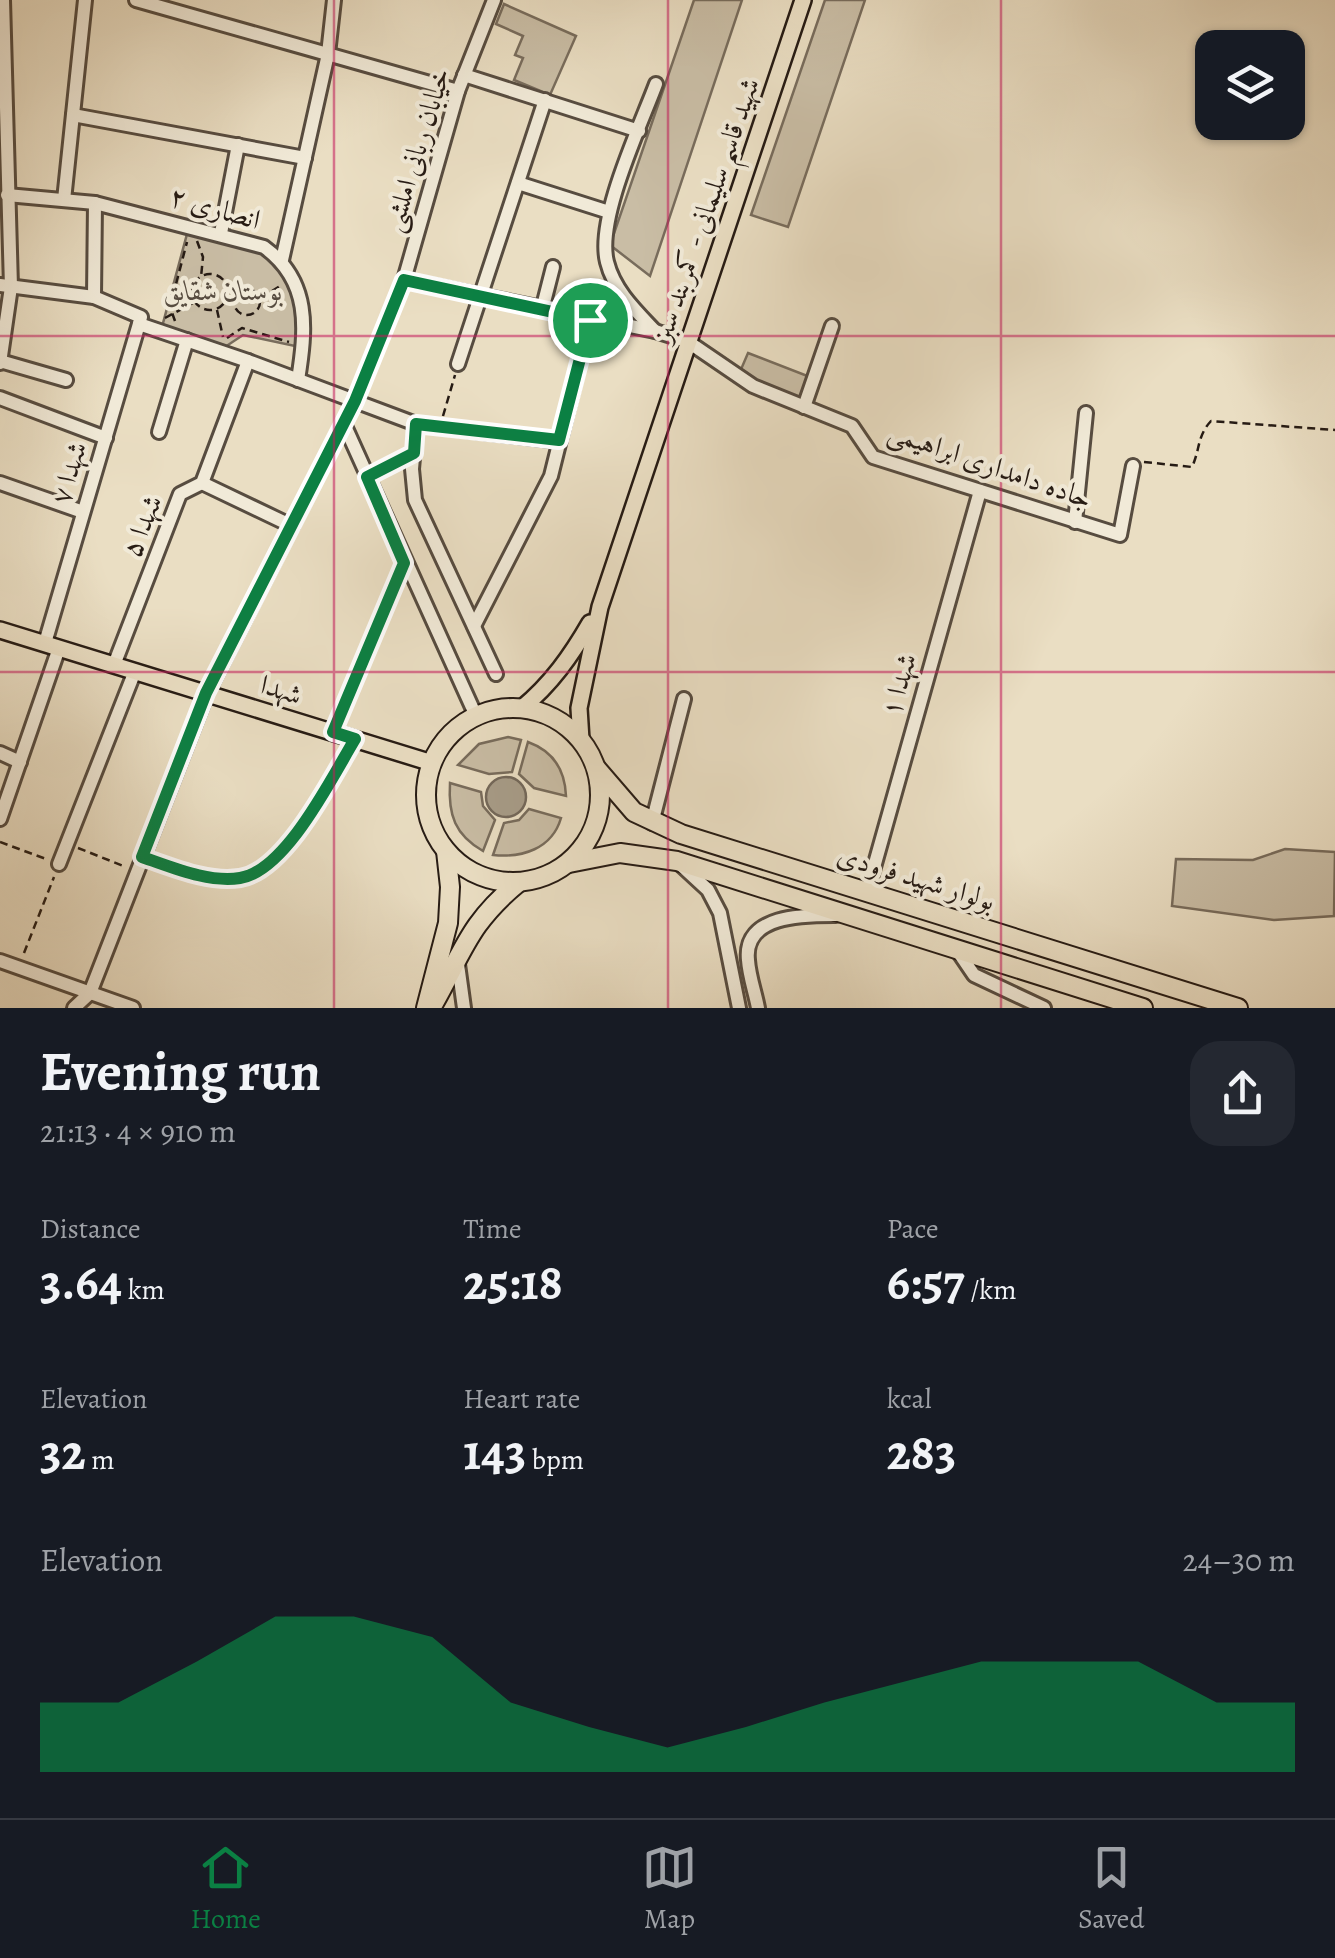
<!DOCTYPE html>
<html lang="en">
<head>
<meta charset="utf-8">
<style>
  :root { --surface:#171b24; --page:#242831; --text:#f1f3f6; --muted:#9ea1a6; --line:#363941; --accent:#0b8043 }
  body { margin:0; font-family:Alegreya,Amiri,serif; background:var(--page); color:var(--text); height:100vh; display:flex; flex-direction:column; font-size:38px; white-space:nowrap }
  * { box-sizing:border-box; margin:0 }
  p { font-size:32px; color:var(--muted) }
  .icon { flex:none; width:55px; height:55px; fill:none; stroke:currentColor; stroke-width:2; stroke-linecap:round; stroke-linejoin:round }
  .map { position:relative; height:1008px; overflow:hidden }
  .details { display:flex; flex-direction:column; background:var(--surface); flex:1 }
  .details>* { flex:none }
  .tools { position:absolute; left:1195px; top:30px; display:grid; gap:20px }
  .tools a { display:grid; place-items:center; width:110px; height:110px; border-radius:20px; background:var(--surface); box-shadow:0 2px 8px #0004; font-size:50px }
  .pin { position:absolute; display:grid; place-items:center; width:85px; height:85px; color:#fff; margin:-42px; border:5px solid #fff; border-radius:50%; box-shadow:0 2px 10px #0007 }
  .round { display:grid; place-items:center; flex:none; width:105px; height:105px; border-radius:30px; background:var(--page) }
  .overview { display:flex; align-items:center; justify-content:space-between; height:170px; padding:0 40px }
  h1 { font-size:55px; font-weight:700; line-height:75px }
  .metrics { display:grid; grid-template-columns:repeat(3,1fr); gap:15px; height:170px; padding:10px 40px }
  .metrics div { display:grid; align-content:center }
  .metrics b { font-size:50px; font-weight:700 }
  .metrics small { font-size:28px; font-weight:400 }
  .metrics p { font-size:28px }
  .chart { height:280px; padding:20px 40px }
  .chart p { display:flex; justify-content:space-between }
  .chart svg { width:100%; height:180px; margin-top:10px; fill:var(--accent); opacity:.7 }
  .dock { display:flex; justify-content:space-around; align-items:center; height:140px; border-top:2px solid var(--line); background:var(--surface); font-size:28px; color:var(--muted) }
  .dock a { display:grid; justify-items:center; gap:5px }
  .dock .active { color:var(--accent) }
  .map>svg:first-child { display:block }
  .green { fill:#c9bda5; stroke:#786c5c; stroke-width:2.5 }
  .water { fill:#a79c88; stroke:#73685a; stroke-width:2.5 }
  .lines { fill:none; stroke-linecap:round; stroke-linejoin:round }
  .minor-casing { stroke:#574c40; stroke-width:18 }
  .major-casing { stroke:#261b14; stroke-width:20 }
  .highway-casing { stroke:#261b14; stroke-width:22 }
  .path { stroke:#261b14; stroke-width:2.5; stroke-dasharray:8 5; stroke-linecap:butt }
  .minor { stroke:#f1ead8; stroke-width:12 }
  .major { stroke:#eadec3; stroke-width:15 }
  .highway { stroke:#eadec3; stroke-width:18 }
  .route-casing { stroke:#fff; stroke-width:20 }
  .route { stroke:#0b8043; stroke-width:12 }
  .grid { fill:none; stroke:#c2185b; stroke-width:2.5; stroke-opacity:0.55 }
  .labels { text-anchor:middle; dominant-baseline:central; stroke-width:8; stroke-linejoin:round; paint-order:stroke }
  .street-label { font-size:28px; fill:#261b14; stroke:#f1ead8 }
  .park-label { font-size:28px; font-style:italic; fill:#574c40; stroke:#f1ead8 }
</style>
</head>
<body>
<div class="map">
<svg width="1335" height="1008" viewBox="0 0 1335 1008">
  <rect width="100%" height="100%" fill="#eadec3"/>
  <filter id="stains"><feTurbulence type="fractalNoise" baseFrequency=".002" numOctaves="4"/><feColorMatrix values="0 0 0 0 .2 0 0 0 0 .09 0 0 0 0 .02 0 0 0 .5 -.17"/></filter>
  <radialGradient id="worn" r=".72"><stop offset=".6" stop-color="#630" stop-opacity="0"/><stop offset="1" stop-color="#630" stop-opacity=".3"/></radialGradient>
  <!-- green -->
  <g class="green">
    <path d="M694,0H742L650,276L610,245Z"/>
    <path d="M825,0H865L788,227L751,215Z"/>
    <path d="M504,4L576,36L550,95L514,80L523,58L515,55L523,36L496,24Z"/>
    <path d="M187,234L266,252L287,279L295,300L298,320L295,346L243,335L225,347L162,327Z"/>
    <path d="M748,353L810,377L801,399L739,374Z"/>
    <path d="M508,737L521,740L512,772L489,774L458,765L479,744Z"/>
    <path d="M528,742C553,751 565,770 566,796L534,788L519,774Z"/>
    <path d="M450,783L481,792L483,806L495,820L483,851C455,835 448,815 450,783Z"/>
    <path d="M529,809L561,818C552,849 522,858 493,855L504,823L519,820Z"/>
    <path d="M1285,849L1335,852L1334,916L1274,920L1172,906L1176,859L1253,860Z"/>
  </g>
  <!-- water -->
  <circle class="water" cx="506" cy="797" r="20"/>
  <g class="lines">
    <defs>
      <g id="minor">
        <path d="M136,0L458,91"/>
        <path d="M464,75L639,131"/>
        <path d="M73,115L305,158"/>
        <path d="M518,183L609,212"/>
        <path d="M7,195L95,203L264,247C311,281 306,329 298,380"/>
        <path d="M64,200L85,0"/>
        <path d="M221,233L238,145"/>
        <path d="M282,260L328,54L334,0"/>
        <path d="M404,280L655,331L687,341L753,386L852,426L873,457L1120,535L1133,466"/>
        <path d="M0,285L94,297L141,317L45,643"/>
        <path d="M94,297L95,203"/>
        <path d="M542,310L553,267"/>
        <path d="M139,324L248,361L416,424L559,441"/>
        <path d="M655,331C635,310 614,290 607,262C596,219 640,127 656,84"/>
        <path d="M0,361L66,380"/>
        <path d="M0,363L11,287L3,0"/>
        <path d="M458,364L545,100"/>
        <path d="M0,398L106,438"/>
        <path d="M804,407L832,326"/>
        <path d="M344,424L476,716"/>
        <path d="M416,424L412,469L415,500L496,674"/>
        <path d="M159,432L187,340"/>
        <path d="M0,483L83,512"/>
        <path d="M202,483L292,526"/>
        <path d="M1075,522L1086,413"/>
        <path d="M474,626L551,476L590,319"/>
        <path d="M114,665L180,494L202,483L248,361"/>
        <path d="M333,732L404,563"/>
        <path d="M0,753L20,762"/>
        <path d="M0,819L59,648"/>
        <path d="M652,823L684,699"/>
        <path d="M142,857C172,867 208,883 240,878C286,871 332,777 355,739"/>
        <path d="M59,864L135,671"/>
        <path d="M682,866L708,890L720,913L739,1008"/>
        <path d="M867,892L980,491"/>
        <path d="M957,950L974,975L1044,1008"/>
        <path d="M457,957L464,1008"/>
        <path d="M0,961L133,1008"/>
        <path d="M74,1008L90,993L207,693L355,401L404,280L458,91L494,0"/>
        <path d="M758,1008C755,992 749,976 748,960C743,914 806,915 836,915"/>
      </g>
      <g id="major">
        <path d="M0,630L432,763"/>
        <path d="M522,708C551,684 571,656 590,623"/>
        <path d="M581,740L579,708L600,607L803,0"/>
      </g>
      <g id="highway">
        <circle cx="513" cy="795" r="87"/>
        <path d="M597,769L634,812L681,834L1238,1008"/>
        <path d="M569,863L620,853L677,861L1143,1008"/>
        <path d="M434,1003C464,950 469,923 519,882"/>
        <path d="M426,1008L448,923L450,887L446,851"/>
      </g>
    </defs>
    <!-- minor casing -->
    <use href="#minor" class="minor-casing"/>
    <!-- major casing -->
    <use href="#major" class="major-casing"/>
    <!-- highway casing -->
    <use href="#highway" class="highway-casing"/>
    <!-- path -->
    <g class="path">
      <path d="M197,241L203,257L201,277"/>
      <circle cx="210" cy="292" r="18"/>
      <circle cx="247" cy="302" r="13"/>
      <path d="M261,298L280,286"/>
      <path d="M217,310L223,337"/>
      <path d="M165,318L193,303"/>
      <path d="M175,321L170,307L187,242"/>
      <path d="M227,338L242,328L289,342"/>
      <path d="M443,416L455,375"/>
      <path d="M1144,462L1192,467C1200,450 1197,436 1211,421L1335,430"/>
      <path d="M379,471L399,461"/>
      <path d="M0,842L46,859"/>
      <path d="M78,848L126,867"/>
      <path d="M24,953L54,877"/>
    </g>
    <!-- minor -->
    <use href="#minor" class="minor"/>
    <!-- major -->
    <use href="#major" class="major"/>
    <!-- highway -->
    <use href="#highway" class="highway"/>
  </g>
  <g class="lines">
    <defs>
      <path id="route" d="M404,280L590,320L559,440L416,424L414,453L367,477L404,563L333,732L355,739C332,777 286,871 240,878C208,883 172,867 142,857L206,693L355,401Z"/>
    </defs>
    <!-- route casing -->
    <use href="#route" class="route-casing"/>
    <!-- route -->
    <use href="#route" class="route"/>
  </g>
  <!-- grid -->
  <path class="grid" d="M334,0V1008M668,0V1008M1001,0V1008M0,336H1335M0,672H1335"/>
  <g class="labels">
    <!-- street labels -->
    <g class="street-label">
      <text transform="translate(417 150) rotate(-73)">خیابان ربانی املشی</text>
      <text transform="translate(215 208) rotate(16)">انصاری ۲</text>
      <text transform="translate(706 210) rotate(-71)">شهید قاسم سلیمانی - کمربند سبز</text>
      <text transform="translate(990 465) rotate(19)">جاده دامداری ابراهیمی</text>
      <text transform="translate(69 473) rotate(-73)">شهدا ۷</text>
      <text transform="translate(142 526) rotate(-68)">شهدا ۵</text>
      <text transform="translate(899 685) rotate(-74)">شهدا ۱</text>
      <text transform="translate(281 690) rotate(17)">شهدا</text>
      <text transform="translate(916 878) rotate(17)">بولوار شهید فرودی</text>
    </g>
    <!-- park labels -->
    <g class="park-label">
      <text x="223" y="291">بوستان شقایق</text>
    </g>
  </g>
  <rect width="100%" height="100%" filter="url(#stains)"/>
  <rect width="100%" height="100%" fill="url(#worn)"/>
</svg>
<div class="tools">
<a><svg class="icon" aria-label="layers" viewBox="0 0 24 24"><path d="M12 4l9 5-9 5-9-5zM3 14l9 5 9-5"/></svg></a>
</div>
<div class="pin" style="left:590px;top:320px;background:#1e9e55"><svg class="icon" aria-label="arrive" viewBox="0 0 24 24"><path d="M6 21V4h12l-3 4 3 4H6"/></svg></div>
</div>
<section class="details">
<div class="overview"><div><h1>Evening run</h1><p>21:13 · 4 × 910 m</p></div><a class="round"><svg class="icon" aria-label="share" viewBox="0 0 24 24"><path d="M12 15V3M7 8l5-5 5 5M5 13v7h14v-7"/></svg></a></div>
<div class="metrics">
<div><p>Distance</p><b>3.64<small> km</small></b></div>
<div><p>Time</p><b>25:18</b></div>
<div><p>Pace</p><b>6:57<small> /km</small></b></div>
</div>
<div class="metrics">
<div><p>Elevation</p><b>32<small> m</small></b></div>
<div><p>Heart rate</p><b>143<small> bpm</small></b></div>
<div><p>kcal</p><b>283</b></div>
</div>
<div class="chart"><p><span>Elevation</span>24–30 m</p>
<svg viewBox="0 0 160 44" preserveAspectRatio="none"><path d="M0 44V27L10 27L20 17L30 6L40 6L50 11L60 27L70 33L80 38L90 33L100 27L110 22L120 17L130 17L140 17L150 27L160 27V44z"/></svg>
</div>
</section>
<nav class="dock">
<a class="active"><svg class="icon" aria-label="home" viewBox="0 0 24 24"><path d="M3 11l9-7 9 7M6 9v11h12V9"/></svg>Home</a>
<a><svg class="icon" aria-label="map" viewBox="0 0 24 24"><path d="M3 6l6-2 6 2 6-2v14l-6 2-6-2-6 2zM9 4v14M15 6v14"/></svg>Map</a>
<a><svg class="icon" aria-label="saved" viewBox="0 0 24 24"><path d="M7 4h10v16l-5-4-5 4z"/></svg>Saved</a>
</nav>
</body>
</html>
